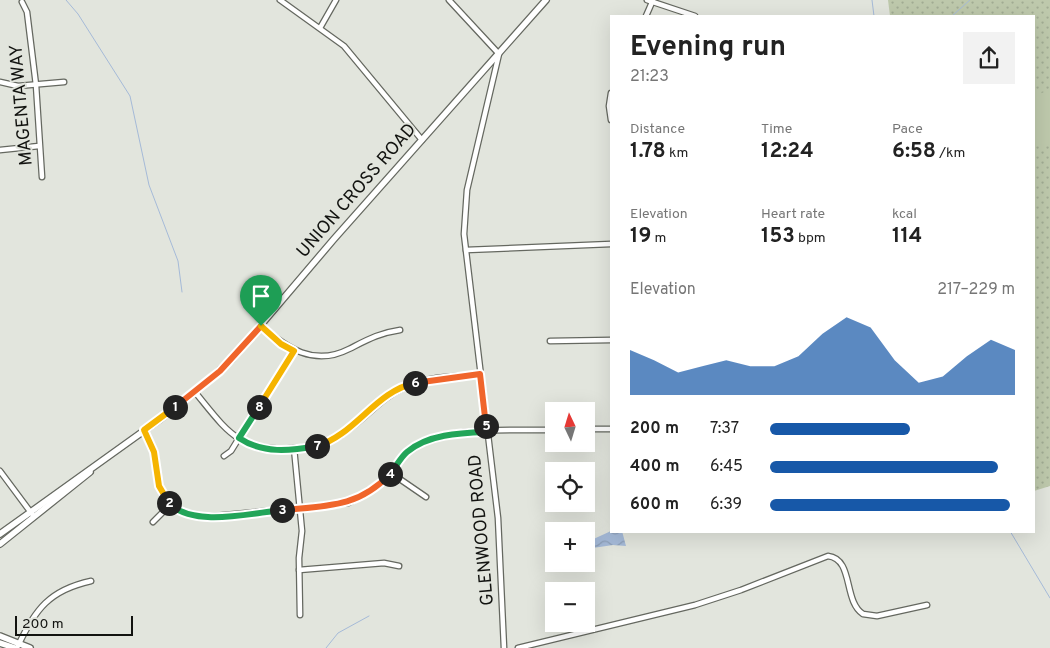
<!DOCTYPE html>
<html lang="en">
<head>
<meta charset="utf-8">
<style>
  :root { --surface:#fff; --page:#f2f2f2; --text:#222; --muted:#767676; --accent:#1758a8 }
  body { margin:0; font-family:Overpass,sans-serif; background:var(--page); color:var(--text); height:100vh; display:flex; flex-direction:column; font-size:19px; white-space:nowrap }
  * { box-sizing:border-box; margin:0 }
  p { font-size:16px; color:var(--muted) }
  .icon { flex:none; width:28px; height:28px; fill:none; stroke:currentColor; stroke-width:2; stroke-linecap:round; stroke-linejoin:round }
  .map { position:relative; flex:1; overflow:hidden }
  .drawer { position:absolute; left:610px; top:15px; width:425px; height:518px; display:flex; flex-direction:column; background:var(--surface); border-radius:0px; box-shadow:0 5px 20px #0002 }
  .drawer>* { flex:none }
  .needle { width:32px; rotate:356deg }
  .controls { position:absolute; left:545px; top:402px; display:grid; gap:10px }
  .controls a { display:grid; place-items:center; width:50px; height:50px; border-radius:0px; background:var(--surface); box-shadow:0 5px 20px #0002; font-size:25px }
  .scale { position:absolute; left:15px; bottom:12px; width:118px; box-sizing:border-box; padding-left:5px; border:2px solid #121310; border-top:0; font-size:14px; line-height:18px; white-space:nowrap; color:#121310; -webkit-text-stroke:4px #e2e5dd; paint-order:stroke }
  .pin { position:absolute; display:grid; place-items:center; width:42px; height:42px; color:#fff; margin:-51px -21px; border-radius:50% 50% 50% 0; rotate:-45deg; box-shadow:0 0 5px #0007 }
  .pin .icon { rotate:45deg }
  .km { position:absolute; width:25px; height:25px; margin:-12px; border-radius:50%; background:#222; color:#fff; font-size:14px; line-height:25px; text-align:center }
  .round { display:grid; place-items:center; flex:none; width:52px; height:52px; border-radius:0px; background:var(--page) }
  .head { display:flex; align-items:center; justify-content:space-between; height:85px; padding:0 20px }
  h1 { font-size:28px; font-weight:700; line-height:38px }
  .metrics { display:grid; grid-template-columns:repeat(3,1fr); gap:8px; height:85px; padding:5px 20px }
  .metrics div { display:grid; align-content:center }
  .metrics b { font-size:21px; font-weight:700 }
  .metrics small { font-size:14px; font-weight:400 }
  .metrics p { font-size:14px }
  .chart { height:140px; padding:10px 20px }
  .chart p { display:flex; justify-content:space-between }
  .chart svg { width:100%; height:90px; margin-top:5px; fill:var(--accent); opacity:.7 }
  ul { padding:0 20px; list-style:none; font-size:16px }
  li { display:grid; grid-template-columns:80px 60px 1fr; align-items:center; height:38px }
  li i { height:12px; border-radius:6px; background:var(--accent) }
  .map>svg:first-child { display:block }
  .grass { fill:url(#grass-dots) }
  .pitch { fill:#bec9ac }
  .water { fill:url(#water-waves) }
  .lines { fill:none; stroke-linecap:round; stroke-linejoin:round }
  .stream { stroke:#a5bad8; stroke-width:1 }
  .street-casing { stroke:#656860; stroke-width:7 }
  .secondary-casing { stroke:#656860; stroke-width:8 }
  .street { stroke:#fff; stroke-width:4.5 }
  .secondary { stroke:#fff; stroke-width:5.5 }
  .split-1-casing { stroke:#fff; stroke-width:10 }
  .split-2-casing { stroke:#fff; stroke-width:10 }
  .split-3-casing { stroke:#fff; stroke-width:10 }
  .split-4-casing { stroke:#fff; stroke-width:10 }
  .split-5-casing { stroke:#fff; stroke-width:10 }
  .split-6-casing { stroke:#fff; stroke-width:10 }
  .split-7-casing { stroke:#fff; stroke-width:10 }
  .split-8-casing { stroke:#fff; stroke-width:10 }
  .split-9-casing { stroke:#fff; stroke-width:10 }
  .split-1 { stroke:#f0652b; stroke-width:6 }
  .split-2 { stroke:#f5b400; stroke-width:6 }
  .split-3 { stroke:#22a559; stroke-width:6 }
  .split-4 { stroke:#f0652b; stroke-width:6 }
  .split-5 { stroke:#22a559; stroke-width:6 }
  .split-6 { stroke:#f0652b; stroke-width:6 }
  .split-7 { stroke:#f5b400; stroke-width:6 }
  .split-8 { stroke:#22a559; stroke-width:6 }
  .split-9 { stroke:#f5b400; stroke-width:6 }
  .labels { text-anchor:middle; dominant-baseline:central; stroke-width:4; stroke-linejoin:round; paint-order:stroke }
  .street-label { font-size:18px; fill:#121310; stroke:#e2e5dd }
</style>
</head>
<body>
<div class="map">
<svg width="1050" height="648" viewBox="0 0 1050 648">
  <defs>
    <pattern id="grass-dots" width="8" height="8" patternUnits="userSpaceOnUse" patternTransform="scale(1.25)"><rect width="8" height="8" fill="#bec9ac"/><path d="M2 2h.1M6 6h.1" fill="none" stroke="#a2ac93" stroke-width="1.8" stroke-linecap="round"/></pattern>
    <pattern id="water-waves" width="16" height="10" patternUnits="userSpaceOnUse" patternTransform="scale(1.25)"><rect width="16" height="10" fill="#a5bad8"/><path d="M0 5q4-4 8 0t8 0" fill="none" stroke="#8d9fb8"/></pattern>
  </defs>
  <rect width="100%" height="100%" fill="#e2e5dd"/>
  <!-- grass -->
  <path class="grass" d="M888,0H1050V486L1034,491V16H890Z"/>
  <!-- pitch -->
  <path class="pitch" d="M1050,89V144L1034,145V97Z"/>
  <!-- water -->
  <path class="water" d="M611,531H622L626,546L613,545L586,549L587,542Z"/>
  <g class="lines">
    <!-- stream -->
    <g class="stream">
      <path d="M66,0L78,14L130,96L149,185L178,261L182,292"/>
      <path d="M872,0L874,16"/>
      <path d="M952,16L970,0"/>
      <path d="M1010,531L1050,598"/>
      <path d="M326,648L338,633L369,616"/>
    </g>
    <defs>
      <g id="street">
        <path d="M280,0L344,46L422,140"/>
        <path d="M449,0L499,54L467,190L464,234L498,518L504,648"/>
        <path d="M647,0L695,16"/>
        <path d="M22,2L27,12L36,85L42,177"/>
        <path d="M646,16L653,0"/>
        <path d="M320,28L336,0"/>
        <path d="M0,82L18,86L64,82"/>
        <path d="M611,93L609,106L611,120"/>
        <path d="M0,150L39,146"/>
        <path d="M466,250L611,244"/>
        <path d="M261,326C287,348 314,367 349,349C367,340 379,333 400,330"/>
        <path d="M550,341L611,340"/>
        <path d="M195,392C227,431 239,453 294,448C311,447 326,445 341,435C364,421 380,398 405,387C426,376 456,377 480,374"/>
        <path d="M586,429H611"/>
        <path d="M144,430L155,452L158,479L162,493L170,505L186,514L204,517L348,503C364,495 380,487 391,473C397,466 401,457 408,452C442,424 512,431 554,430"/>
        <path d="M294,448L302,531L299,558L300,615"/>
        <path d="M224,456L231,451L239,438L294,351"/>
        <path d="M0,471L32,514"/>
        <path d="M391,473L426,497"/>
        <path d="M153,522L170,505"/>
        <path d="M299,570L384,563L399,566"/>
        <path d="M18,646C35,609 50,590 91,581"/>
        <path d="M518,648L695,605L741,590L828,556C854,559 843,601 863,614L877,616L927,605"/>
      </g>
      <g id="secondary">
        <path d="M0,534L159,420L195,392L232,359L334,239L546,0"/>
        <path d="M0,544L90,472"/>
        <path d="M0,636L30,648"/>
        <path d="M0,643L15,648"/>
      </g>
    </defs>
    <!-- street casing -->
    <use href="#street" class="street-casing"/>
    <!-- secondary casing -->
    <use href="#secondary" class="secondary-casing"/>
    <!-- street -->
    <use href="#street" class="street"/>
    <!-- secondary -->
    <use href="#secondary" class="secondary"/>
  </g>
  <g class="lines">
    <defs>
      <path id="split-1" d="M175,407L220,371L261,326"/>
      <path id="split-2" d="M169,503L159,486L154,452L144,430L175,407"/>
      <path id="split-3" d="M169,503C193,528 251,513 282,510"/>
      <path id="split-4" d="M282,510C326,506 358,508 390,474"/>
      <path id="split-5" d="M390,474C396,467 400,458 407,452C428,434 460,433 487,432L486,426"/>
      <path id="split-6" d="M415,383L480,374L486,426"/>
      <path id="split-7" d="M317,446C355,435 376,391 415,383"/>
      <path id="split-8" d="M259,407L239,438C263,454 290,451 317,446"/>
      <path id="split-9" d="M259,407L294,351L281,344L261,326"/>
    </defs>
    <!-- split-1 casing -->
    <use href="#split-1" class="split-1-casing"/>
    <!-- split-2 casing -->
    <use href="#split-2" class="split-2-casing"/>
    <!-- split-3 casing -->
    <use href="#split-3" class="split-3-casing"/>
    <!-- split-4 casing -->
    <use href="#split-4" class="split-4-casing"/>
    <!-- split-5 casing -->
    <use href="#split-5" class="split-5-casing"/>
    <!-- split-6 casing -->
    <use href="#split-6" class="split-6-casing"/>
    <!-- split-7 casing -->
    <use href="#split-7" class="split-7-casing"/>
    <!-- split-8 casing -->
    <use href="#split-8" class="split-8-casing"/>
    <!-- split-9 casing -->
    <use href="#split-9" class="split-9-casing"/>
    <!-- split-1 -->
    <use href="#split-1" class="split-1"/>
    <!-- split-2 -->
    <use href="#split-2" class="split-2"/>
    <!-- split-3 -->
    <use href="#split-3" class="split-3"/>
    <!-- split-4 -->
    <use href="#split-4" class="split-4"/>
    <!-- split-5 -->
    <use href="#split-5" class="split-5"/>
    <!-- split-6 -->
    <use href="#split-6" class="split-6"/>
    <!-- split-7 -->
    <use href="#split-7" class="split-7"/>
    <!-- split-8 -->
    <use href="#split-8" class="split-8"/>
    <!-- split-9 -->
    <use href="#split-9" class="split-9"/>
  </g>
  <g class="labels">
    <!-- street labels -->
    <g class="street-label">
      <text transform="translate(22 105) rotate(-95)">MAGENTA WAY</text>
      <text transform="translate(357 191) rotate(-49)">UNION CROSS ROAD</text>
      <text transform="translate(482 530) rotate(-95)">GLENWOOD ROAD</text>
    </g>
  </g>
</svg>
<div class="controls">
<a><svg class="needle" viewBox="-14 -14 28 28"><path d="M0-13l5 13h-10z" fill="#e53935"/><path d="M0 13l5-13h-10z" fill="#767676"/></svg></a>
<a><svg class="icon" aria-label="locate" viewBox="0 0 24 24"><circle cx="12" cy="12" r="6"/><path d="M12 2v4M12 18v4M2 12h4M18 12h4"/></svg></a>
<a>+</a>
<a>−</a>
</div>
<div class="scale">200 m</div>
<div class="pin" style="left:261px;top:326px;background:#1e9e55"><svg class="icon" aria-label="arrive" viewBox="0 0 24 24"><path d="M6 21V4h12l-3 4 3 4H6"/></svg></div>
<b class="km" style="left:175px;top:407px">1</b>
<b class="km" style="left:169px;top:503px">2</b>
<b class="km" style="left:282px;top:510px">3</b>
<b class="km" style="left:390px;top:474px">4</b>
<b class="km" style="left:486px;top:426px">5</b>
<b class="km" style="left:415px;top:383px">6</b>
<b class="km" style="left:317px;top:446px">7</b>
<b class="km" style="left:259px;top:407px">8</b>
<section class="drawer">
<div class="head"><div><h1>Evening run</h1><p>21:23</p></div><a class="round"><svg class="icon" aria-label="share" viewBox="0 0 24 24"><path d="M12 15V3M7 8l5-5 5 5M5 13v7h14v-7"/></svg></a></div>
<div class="metrics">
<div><p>Distance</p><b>1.78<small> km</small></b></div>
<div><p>Time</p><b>12:24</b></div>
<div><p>Pace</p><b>6:58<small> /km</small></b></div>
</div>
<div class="metrics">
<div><p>Elevation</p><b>19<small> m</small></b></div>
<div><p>Heart rate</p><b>153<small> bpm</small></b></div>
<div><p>kcal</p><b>114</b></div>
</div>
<div class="chart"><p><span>Elevation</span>217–229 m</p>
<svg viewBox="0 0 160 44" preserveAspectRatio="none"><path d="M0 44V22L10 27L20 33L30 30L40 27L50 30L60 30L70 25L80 14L90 6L100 11L110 27L120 38L130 35L140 25L150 17L160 22V44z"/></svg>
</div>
<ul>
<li><b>200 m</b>7:37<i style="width:57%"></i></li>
<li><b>400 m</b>6:45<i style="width:93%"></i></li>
<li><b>600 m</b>6:39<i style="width:98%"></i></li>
</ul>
</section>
</div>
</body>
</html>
